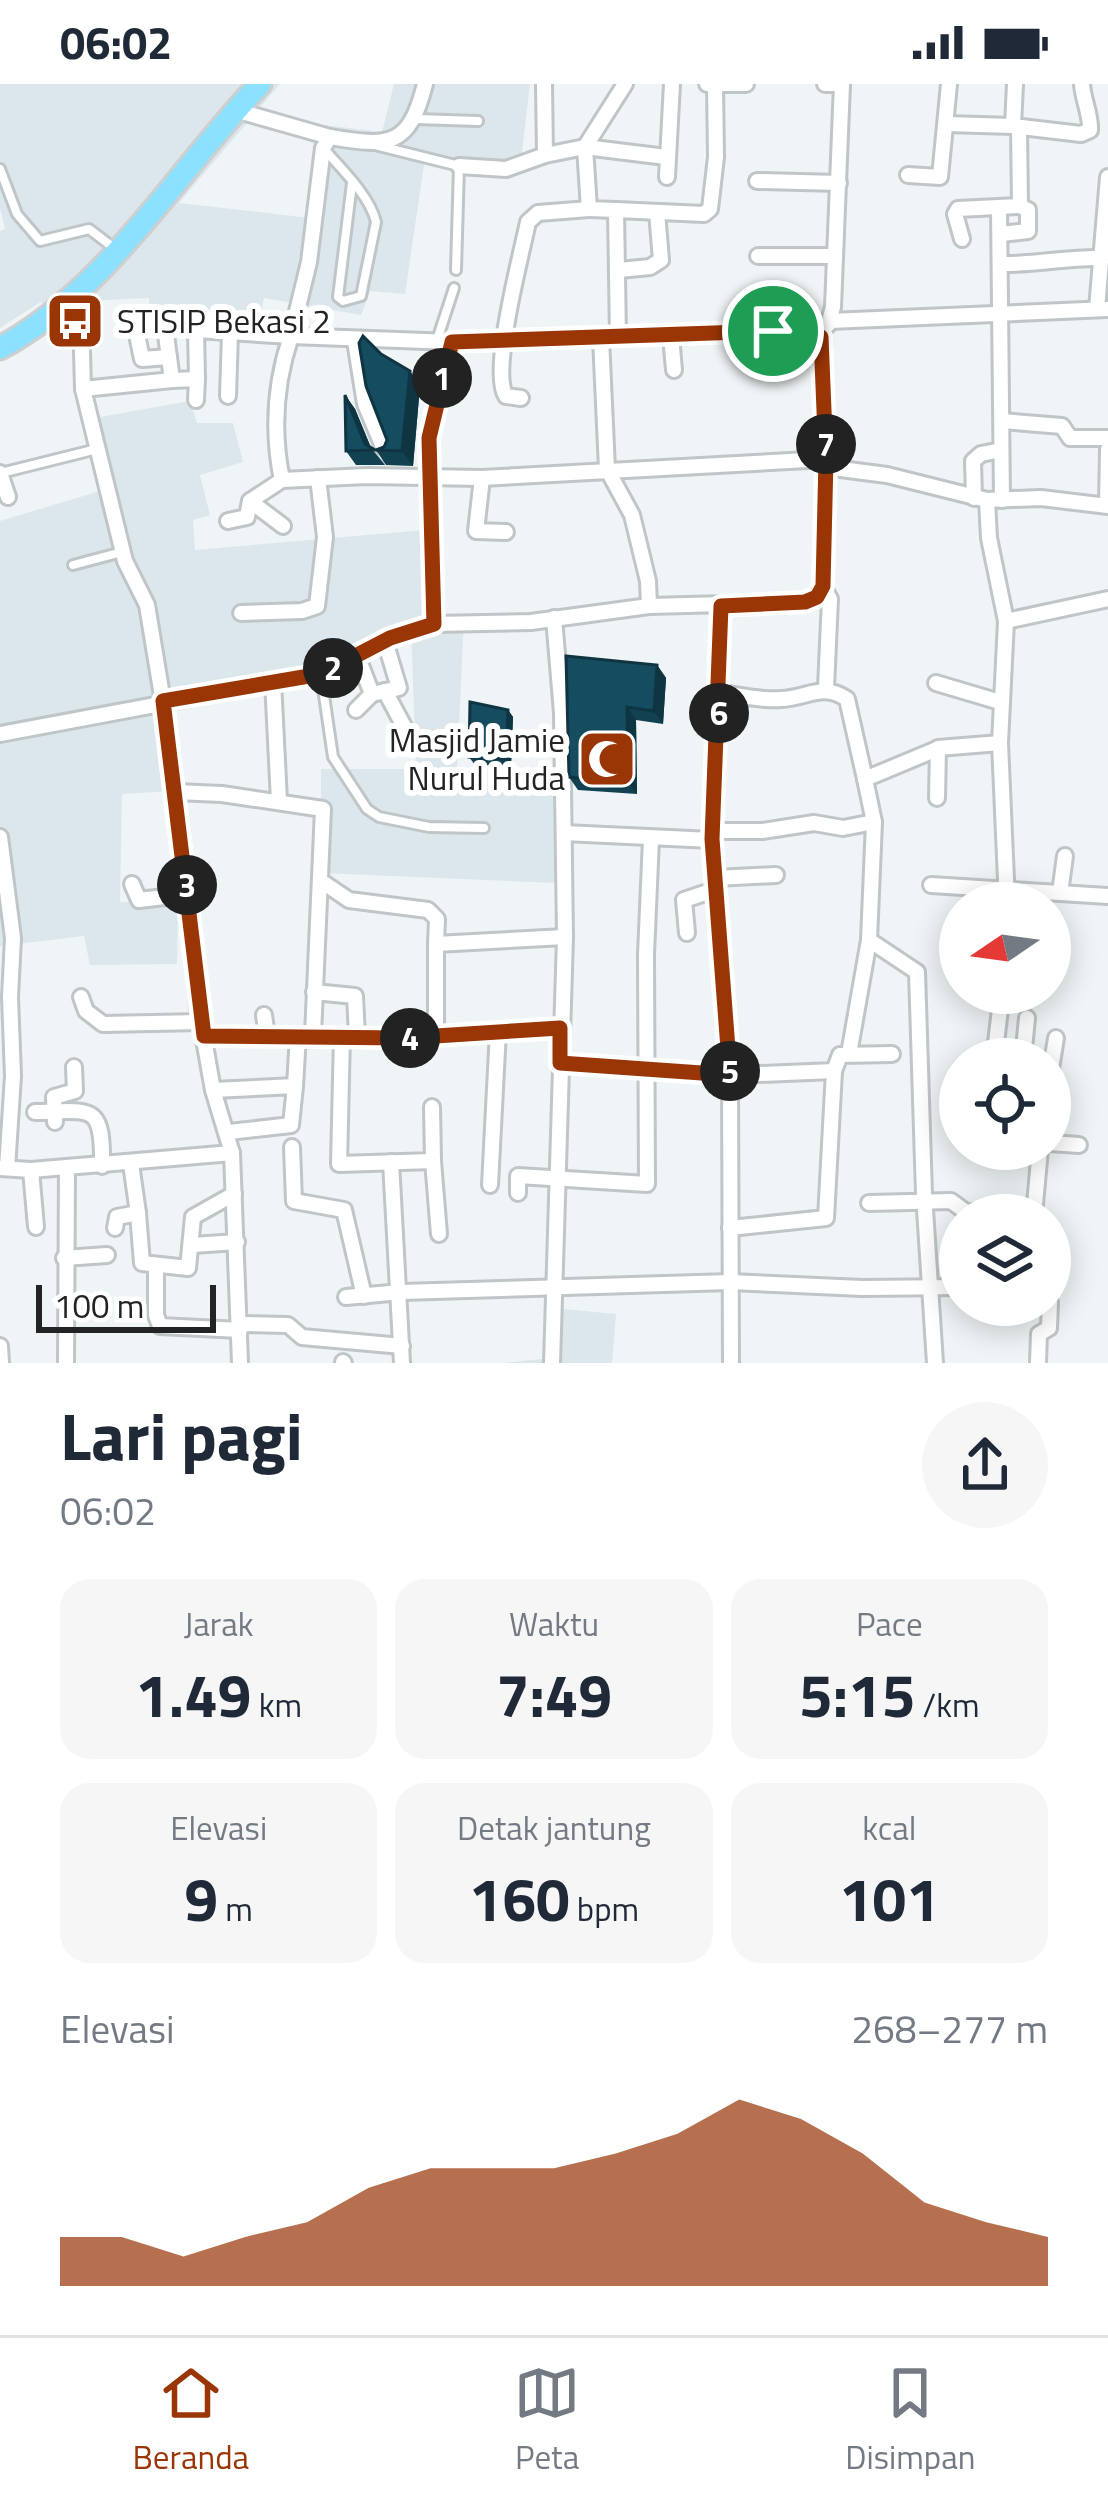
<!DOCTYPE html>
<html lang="id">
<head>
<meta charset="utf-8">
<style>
  :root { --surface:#fff; --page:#f6f6f7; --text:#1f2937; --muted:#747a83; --line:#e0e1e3; --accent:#9a3505 }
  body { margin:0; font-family:"Titillium Web",sans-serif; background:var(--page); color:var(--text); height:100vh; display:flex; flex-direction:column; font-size:45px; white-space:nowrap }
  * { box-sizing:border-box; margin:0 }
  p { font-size:39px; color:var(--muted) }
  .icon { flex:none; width:66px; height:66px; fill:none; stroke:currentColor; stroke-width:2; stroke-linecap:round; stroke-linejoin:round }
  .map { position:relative; height:1279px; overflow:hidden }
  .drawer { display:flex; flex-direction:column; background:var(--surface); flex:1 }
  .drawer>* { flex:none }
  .needle { width:78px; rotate:257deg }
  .buttons { position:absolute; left:939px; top:798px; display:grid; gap:24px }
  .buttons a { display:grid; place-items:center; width:132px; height:132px; border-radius:50%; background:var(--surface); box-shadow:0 6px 30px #0003; font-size:60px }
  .scale { position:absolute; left:36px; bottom:30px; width:180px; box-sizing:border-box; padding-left:12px; border:6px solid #222324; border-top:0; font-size:33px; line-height:42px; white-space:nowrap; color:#222324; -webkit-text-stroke:9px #fff; paint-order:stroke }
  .pin { position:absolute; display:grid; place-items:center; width:102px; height:102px; color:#fff; margin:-51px; border:6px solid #fff; border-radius:50%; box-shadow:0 3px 12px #0007 }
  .km { position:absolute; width:60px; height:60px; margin:-30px; border-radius:50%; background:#222; color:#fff; font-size:33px; line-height:60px; text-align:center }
  .round { display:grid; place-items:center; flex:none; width:126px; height:126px; border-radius:63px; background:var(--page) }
  .overview { display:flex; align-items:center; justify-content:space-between; height:204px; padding:0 60px }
  h1 { font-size:66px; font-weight:700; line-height:90px }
  .stats { display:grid; grid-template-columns:repeat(3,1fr); gap:18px; height:204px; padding:12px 60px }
  .stats div { display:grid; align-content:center; border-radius:30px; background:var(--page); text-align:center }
  .stats b { font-size:60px; font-weight:700 }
  .stats small { font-size:33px; font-weight:400 }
  .stats p { font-size:33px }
  .chart { height:336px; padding:24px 60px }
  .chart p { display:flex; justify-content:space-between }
  .chart svg { width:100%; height:216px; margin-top:12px; fill:var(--accent); opacity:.7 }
  .status { display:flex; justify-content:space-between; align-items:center; height:84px; padding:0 60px; background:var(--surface); direction:ltr }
  .status svg { height:33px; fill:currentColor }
  .menu { display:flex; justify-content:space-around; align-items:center; height:168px; border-top:3px solid var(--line); background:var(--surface); font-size:33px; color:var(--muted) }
  .menu a { display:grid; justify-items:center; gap:6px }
  .menu .current { color:var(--accent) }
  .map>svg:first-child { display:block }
  .built { fill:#dbe7ed }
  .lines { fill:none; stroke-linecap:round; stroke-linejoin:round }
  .lane-casing { stroke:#c0c5c7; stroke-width:14 }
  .street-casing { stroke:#c0c5c7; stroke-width:20 }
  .primary-casing { stroke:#cecfcf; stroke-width:27 }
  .lane { stroke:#fff; stroke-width:8 }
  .street { stroke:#fff; stroke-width:14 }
  .primary { stroke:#8be1ff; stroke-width:21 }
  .wall { fill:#124152 }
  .shaded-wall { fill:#0f3542 }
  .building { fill:#154c5f; stroke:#0f3542; stroke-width:3 }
  .route-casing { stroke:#fff; stroke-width:24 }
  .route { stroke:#9a3505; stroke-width:15 }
  .labels { text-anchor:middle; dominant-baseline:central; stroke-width:12; stroke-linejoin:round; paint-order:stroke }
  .poi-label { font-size:33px; fill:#222324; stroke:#fff; text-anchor:start }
</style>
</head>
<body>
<div class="status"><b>06:02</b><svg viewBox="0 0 49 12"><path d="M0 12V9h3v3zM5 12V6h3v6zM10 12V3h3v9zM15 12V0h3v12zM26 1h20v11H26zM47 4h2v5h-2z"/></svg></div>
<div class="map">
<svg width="1108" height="1279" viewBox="0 0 1108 1279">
  <rect width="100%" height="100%" fill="#eff4f6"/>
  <!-- built -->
  <g class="built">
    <path d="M0,0H280L179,119L310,134L324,41L382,48L394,0H530L521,77L503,83L425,74L405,210L370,207L361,231L264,214L257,245H149V214L39,219L0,244V147L5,145L0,124Z"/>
    <path d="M190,317L197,339H233L243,378L200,391L210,431L193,436L195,466L425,446L433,532L464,533L457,685L556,687V799L321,789V685H416L411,541L298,585L164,608L172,707L122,710L120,818L178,820L177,880L90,881L84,852L0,862V437L100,407L83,336Z"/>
    <path d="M552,1224L616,1230L612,1279H504L551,1274Z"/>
  </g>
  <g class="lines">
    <defs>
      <g id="lane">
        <path d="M416,35L478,37"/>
        <path d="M375,61L459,82L456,186"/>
        <path d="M323,64C341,84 370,112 376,138L361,212L343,217L338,213L352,99"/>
        <path d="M0,85L17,130L40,157L89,145L114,164"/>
        <path d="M437,256L454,204"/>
        <path d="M1,389L97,365"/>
        <path d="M73,481L122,468"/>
        <path d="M321,591L333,673L367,725L379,733L429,743L484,744"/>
      </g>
      <g id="street">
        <path d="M544,0L545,71"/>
        <path d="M707,0H746"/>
        <path d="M825,0H842L833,223L828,241"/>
        <path d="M1015,0L1013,42L1081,50L1090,46C1091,31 1083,16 1082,0"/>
        <path d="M946,40L1013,42"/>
        <path d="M330,53C390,63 409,63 425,0"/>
        <path d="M459,82L506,85L545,71L585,63L666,73"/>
        <path d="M908,91L940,93L949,0"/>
        <path d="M667,93L672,0"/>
        <path d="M757,97L839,99"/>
        <path d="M999,124L1002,416"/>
        <path d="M616,126L704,130L710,125L716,73L715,1"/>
        <path d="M1001,150L1028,147V126L1020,122"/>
        <path d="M962,155L955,130L958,125L1020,122L1019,43"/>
        <path d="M758,172H835"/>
        <path d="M1000,180C1034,181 1067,173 1102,174"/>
        <path d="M619,186L650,183L661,176L657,128"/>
        <path d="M75,209L81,230L83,305L125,477L147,521L163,618L181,772L189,810L198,922L213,1006L232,1069L240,1279"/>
        <path d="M1097,225L1108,93"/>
        <path d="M830,237L1108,225"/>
        <path d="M135,241L142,275L169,273"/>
        <path d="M671,252L674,286"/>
        <path d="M618,253L616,126L589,125L585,63L625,0"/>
        <path d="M601,254L607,385L632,431L648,497L649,522"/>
        <path d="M355,257L365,320L386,370"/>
        <path d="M197,295L196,246L291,252C275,299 272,347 282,396L367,392L482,394L826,375"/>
        <path d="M172,296L197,295L196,316"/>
        <path d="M83,305L172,296L166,251"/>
        <path d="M228,312L230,249"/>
        <path d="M521,314L506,312C490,288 521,172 528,138L538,129L589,125"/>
        <path d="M1002,337L1062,342L1070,354H1108"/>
        <path d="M825,383L887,391L987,416L1041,414L1108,422"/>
        <path d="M0,389L8,413"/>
        <path d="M482,394L476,447L506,448"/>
        <path d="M974,414L973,377L981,370L1001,366"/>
        <path d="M987,416L989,454L1006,537L1000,659L1007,819"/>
        <path d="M250,417L283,442"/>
        <path d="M1107,421L1108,365"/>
        <path d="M228,437L247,433L250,417L282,396"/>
        <path d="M823,502L830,515L826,604"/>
        <path d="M721,522L712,756L730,991L731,1279"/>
        <path d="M241,529L302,527L317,522L325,453L318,394"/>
        <path d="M1006,537L1108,515"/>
        <path d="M434,540L429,354L452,258"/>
        <path d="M273,597L279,717"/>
        <path d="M936,599L1000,618"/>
        <path d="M385,607L407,648"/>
        <path d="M720,609C739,611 761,617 781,615C808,614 822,598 847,615L865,695"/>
        <path d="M372,610L399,604L385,557"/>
        <path d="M356,626L372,610L357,571"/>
        <path d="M0,650L321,590L390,554L434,540L531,538L649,522L805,518L817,513L823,502L826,375L821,253L773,247L452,258L291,252L309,178L323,64L330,53L235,26"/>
        <path d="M175,708L222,710L323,725L313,951"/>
        <path d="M937,714L938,664L1000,659"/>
        <path d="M713,747H762L814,739L843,744L874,738"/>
        <path d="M564,749L712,756"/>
        <path d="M0,753L13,854L10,913L13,992L7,1084"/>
        <path d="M715,794L776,791"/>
        <path d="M321,797L349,816L428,826L437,835L436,860L565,853"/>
        <path d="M132,800L139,816L189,810"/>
        <path d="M931,801L1108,812"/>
        <path d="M1060,809L1065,772"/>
        <path d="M687,849L684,816L717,805"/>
        <path d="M314,908L355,912L357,952"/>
        <path d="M81,913L86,927L103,940L201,938"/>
        <path d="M264,931L267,952"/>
        <path d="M204,952L404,954L560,944"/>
        <path d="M342,952L339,1080L433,1077L432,1023"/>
        <path d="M436,952V860"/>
        <path d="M849,970L869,856"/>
        <path d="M994,975L1002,909"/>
        <path d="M1023,975L1027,934"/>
        <path d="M561,979L736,991L834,987L840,971L892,970"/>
        <path d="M1050,991L1056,954"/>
        <path d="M295,1002L298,951"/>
        <path d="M213,1006L295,1002L291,1041L229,1048"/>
        <path d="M35,1028C92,1027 103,1018 102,1082"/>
        <path d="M55,1038L54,1013L75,1007L74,983"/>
        <path d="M1050,1059L1079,1061"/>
        <path d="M292,1063L294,1117L344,1126L364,1212"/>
        <path d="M433,1077L439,1150"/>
        <path d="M391,1078L402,1279"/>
        <path d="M0,1084L31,1086L36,1143"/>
        <path d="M31,1086L232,1069"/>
        <path d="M490,1101L498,947"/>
        <path d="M518,1109V1092L647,1100L646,870L651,755"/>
        <path d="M869,1119L951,1117L966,1128L1033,1129"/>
        <path d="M138,1129L142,1179L188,1184L193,1133L234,1110"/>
        <path d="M1034,1131L1040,1065"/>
        <path d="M115,1144L117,1133L138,1129L131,1080"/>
        <path d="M730,1144L826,1134L834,987"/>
        <path d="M193,1161L237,1158"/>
        <path d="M64,1174L107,1171"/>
        <path d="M156,1182V1231L160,1242L240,1246"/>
        <path d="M346,1213L401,1208L730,1198L862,1204L960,1203"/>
        <path d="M240,1240L288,1241L302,1253L402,1262"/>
        <path d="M0,1262L1,1279"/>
        <path d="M343,1278L344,1279"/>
        <path d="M66,1279L67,1084"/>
        <path d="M552,1279L565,853L562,629L554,534"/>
        <path d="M935,1279L924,1110L917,888L869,856L874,738L865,695L937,665"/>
        <path d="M1038,1279L1039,1250L1049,1244L1050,1218"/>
      </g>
      <path id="primary" d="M0,264C109,205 176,88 260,0"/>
    </defs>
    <!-- lane casing -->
    <use href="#lane" class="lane-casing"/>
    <!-- street casing -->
    <use href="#street" class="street-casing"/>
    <!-- primary casing -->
    <use href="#primary" class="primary-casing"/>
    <!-- lane -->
    <use href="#lane" class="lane"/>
    <!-- street -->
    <use href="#street" class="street"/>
    <!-- primary -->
    <use href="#primary" class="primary"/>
  </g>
  <!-- wall -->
  <g class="wall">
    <path d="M381,270L410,287L420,302L413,382L386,381L376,366L384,363L387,356Z"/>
    <path d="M345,311L355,325L371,364L385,381H356L346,367Z"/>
    <path d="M657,581L666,594L663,640L636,636L637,710L578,706L569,693Z"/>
    <path d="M508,626L513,633L511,682L475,681L469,673Z"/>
  </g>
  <!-- shaded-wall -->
  <g class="shaded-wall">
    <path d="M410,287L420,302L413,382L402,367Z"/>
    <path d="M345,311L355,325L372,366L365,360Z"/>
    <path d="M657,581L666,594L663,640L654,627Z"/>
    <path d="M627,623L636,636L637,710L628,698Z"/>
    <path d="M508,626L513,633L511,682L506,675Z"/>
  </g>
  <!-- building -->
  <g class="building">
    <path d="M363,252L381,270L410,287L402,367L376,366L384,363L387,356L366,302L359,259Z"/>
    <path d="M345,311L365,360L375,366L346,367Z"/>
    <path d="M566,572L657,581L654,627L627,623L628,698L569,693Z"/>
    <path d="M470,618L508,626L506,675L469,673Z"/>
  </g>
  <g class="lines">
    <defs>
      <path id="route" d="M773,247L821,253L826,375L823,502L817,513L805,518L721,522L712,755L730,991L560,979V944L404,954L204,952L163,617L321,590L390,554L434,540L429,354L452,258Z"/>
    </defs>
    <!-- route casing -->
    <use href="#route" class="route-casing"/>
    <!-- route -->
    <use href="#route" class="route"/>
  </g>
  <!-- icons -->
  <defs>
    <symbol id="bus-square" viewBox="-11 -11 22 22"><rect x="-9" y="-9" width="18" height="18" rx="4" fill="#9a3505" stroke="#fff"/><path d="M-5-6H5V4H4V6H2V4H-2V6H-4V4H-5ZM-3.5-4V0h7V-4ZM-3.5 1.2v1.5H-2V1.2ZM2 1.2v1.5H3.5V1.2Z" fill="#fff"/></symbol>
    <symbol id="mosque-square" viewBox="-11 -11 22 22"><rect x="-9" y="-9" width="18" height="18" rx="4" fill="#9a3505" stroke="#fff"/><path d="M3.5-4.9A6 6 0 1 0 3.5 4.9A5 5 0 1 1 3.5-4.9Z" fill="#fff"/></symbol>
  </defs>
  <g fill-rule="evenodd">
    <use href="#bus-square" x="42" y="204" width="66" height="66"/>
    <use href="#mosque-square" x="574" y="642" width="66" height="66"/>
  </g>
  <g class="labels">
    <!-- poi labels -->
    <g class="poi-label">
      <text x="117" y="237">STISIP Bekasi 2</text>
      <text x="565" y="656" text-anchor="end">Masjid Jamie<tspan x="565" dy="38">Nurul Huda</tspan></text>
    </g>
  </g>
</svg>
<div class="buttons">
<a><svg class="needle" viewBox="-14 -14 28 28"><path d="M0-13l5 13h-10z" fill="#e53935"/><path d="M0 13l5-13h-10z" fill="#747a83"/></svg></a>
<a><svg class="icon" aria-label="locate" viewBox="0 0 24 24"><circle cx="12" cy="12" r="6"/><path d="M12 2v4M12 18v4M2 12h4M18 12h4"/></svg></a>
<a><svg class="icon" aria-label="layers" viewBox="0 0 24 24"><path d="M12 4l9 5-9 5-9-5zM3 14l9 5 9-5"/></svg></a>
</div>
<div class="scale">100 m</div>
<div class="pin" style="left:773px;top:247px;background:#1e9e55"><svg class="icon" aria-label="arrive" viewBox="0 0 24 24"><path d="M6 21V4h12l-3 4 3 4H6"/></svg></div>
<b class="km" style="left:442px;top:294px">1</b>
<b class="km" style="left:333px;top:584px">2</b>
<b class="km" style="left:187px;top:801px">3</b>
<b class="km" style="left:410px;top:954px">4</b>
<b class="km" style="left:730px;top:987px">5</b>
<b class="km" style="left:719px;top:629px">6</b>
<b class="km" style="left:826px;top:360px">7</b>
</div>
<section class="drawer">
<div class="overview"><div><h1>Lari pagi</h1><p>06:02</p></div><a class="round"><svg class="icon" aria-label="share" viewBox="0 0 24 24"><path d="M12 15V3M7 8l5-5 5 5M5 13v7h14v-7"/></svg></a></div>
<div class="stats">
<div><p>Jarak</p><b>1.49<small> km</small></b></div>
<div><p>Waktu</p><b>7:49</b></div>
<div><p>Pace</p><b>5:15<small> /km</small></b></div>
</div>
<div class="stats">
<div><p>Elevasi</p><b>9<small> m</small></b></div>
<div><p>Detak jantung</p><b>160<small> bpm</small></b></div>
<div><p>kcal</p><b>101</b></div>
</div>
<div class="chart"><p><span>Elevasi</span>268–277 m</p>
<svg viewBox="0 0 160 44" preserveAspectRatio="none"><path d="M0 44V34L10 34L20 38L30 34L40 31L50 24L60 20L70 20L80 20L90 17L100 13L110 6L120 10L130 17L140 27L150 31L160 34V44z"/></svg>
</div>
</section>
<nav class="menu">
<a class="current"><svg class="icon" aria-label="home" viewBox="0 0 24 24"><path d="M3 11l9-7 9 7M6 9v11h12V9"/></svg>Beranda</a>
<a><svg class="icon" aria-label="map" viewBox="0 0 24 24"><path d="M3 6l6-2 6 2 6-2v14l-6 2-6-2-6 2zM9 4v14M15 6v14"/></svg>Peta</a>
<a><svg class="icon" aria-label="saved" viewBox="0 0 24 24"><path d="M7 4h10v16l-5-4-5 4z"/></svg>Disimpan</a>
</nav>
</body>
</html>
